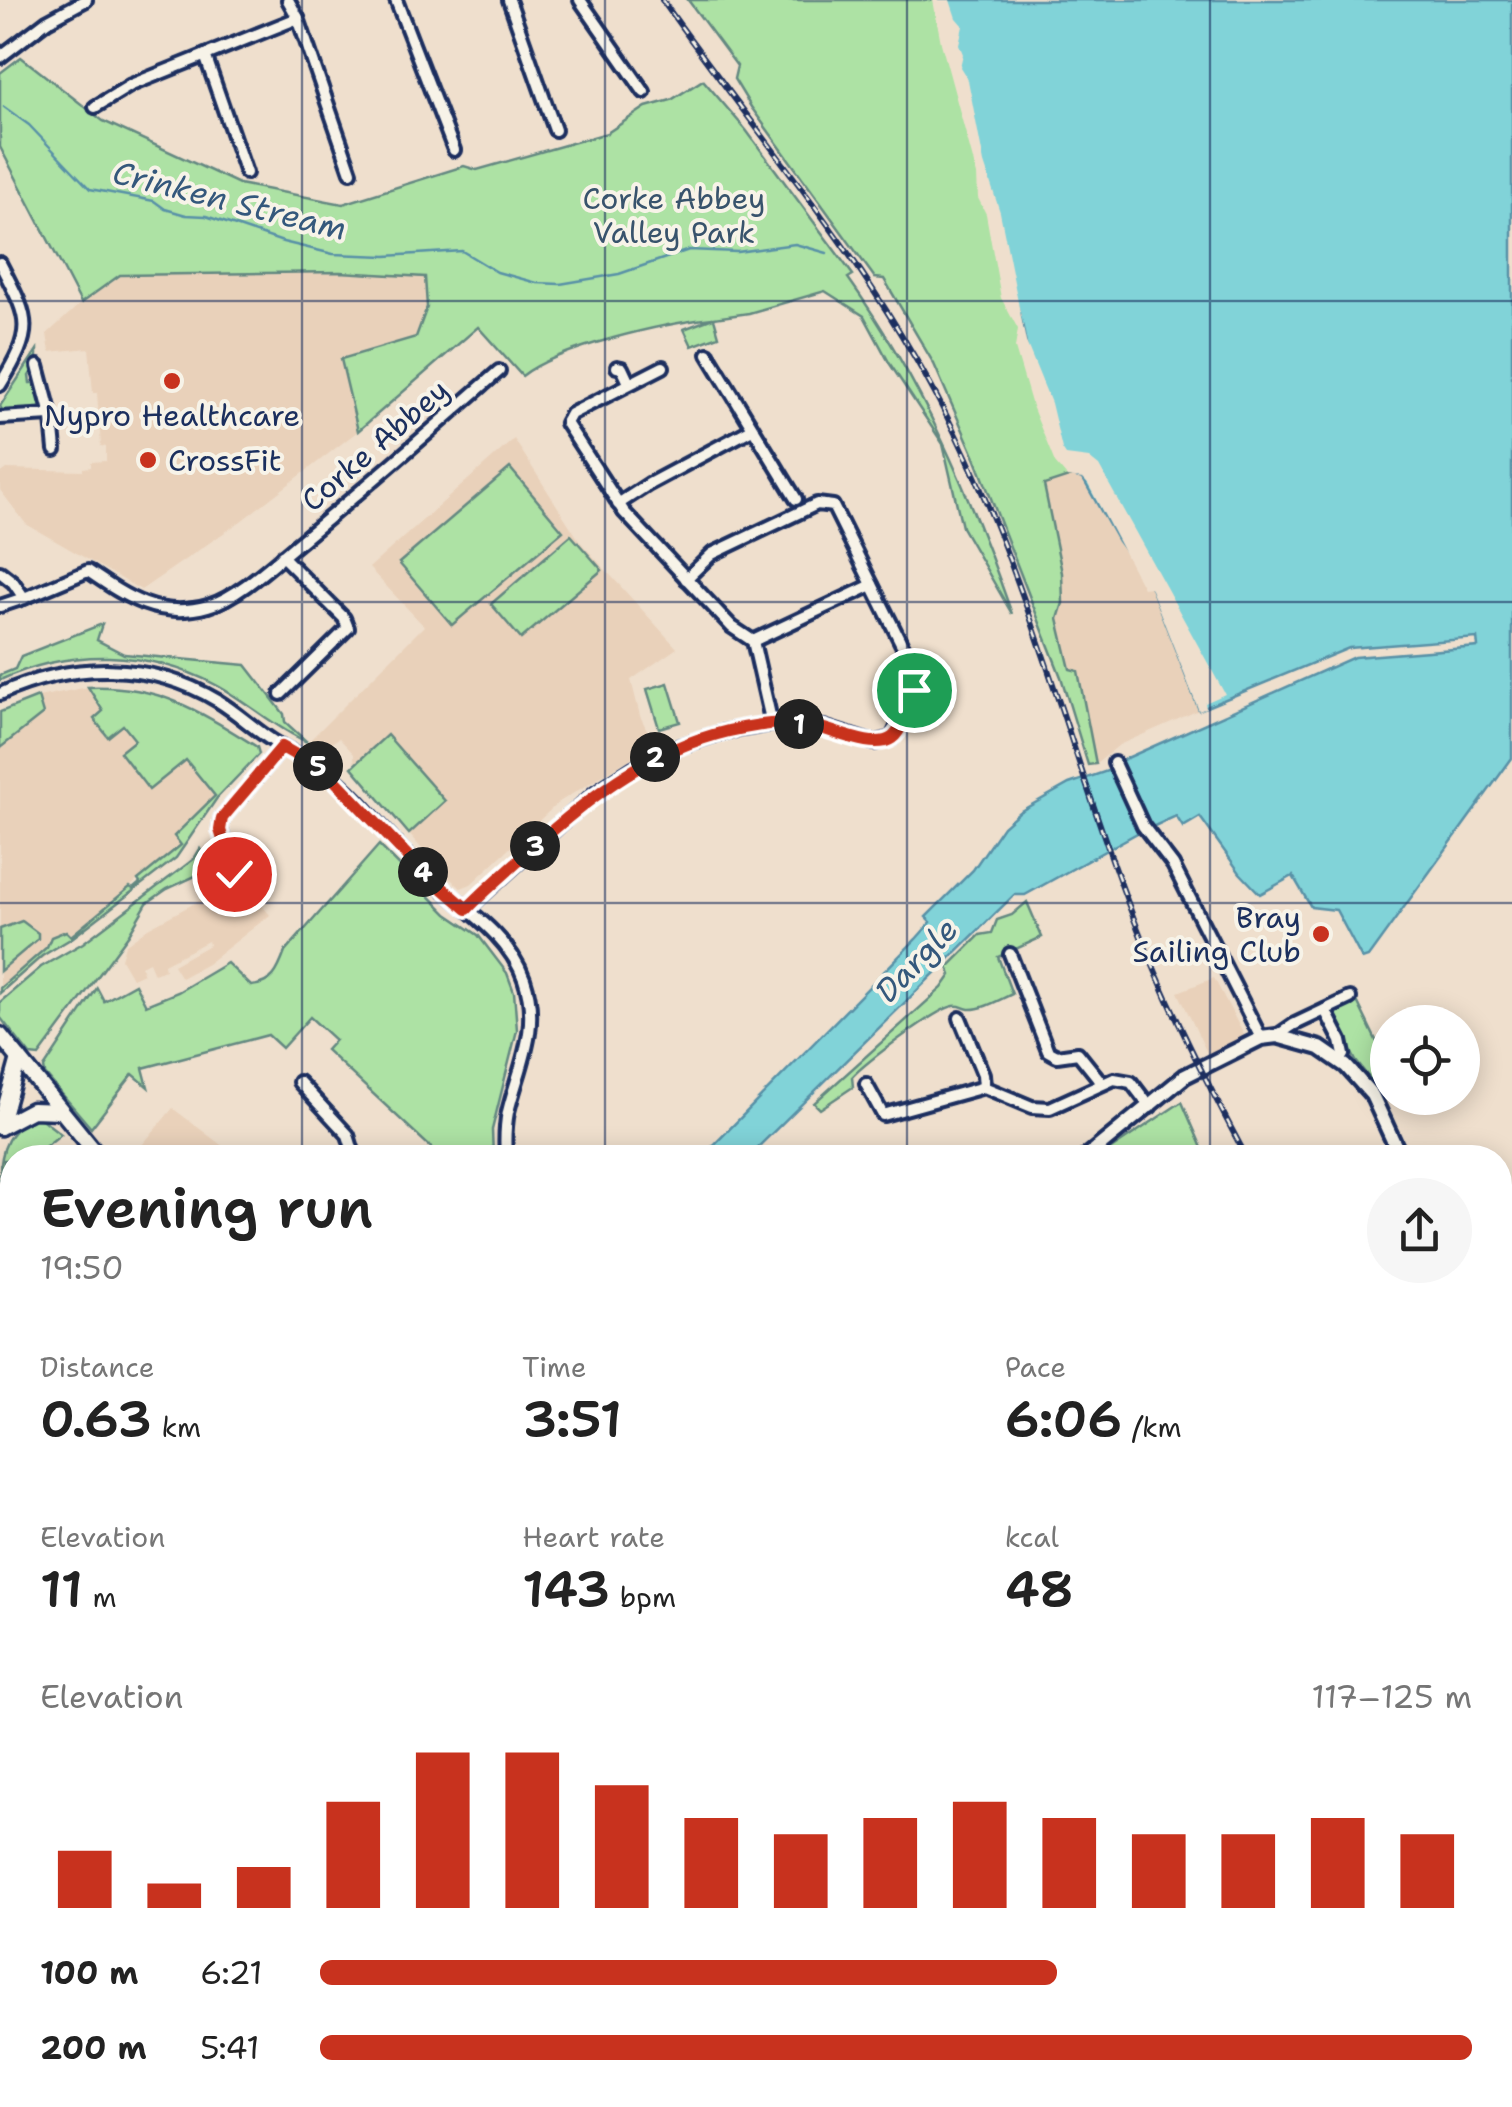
<!DOCTYPE html>
<html lang="en">
<head>
<meta charset="utf-8">
<style>
  :root { --surface:#fff; --page:#f6f6f6; --text:#222; --muted:#767676; --accent:#c8321e }
  body { margin:0; font-family:"Shantell Sans",sans-serif; background:var(--page); color:var(--text); height:100vh; display:flex; flex-direction:column; font-size:38px; white-space:nowrap }
  * { box-sizing:border-box; margin:0 }
  p { font-size:32px; color:var(--muted) }
  .icon { flex:none; width:55px; height:55px; fill:none; stroke:currentColor; stroke-width:2; stroke-linecap:round; stroke-linejoin:round }
  .map { position:relative; flex:1; overflow:hidden }
  .panel { position:absolute; left:0px; top:1145px; width:1512px; height:962px; display:flex; flex-direction:column; background:var(--surface); border-radius:40px 40px 0 0; box-shadow:0 5px 25px #0003 }
  .panel>* { flex:none }
  .controls { position:absolute; left:1370px; top:1005px; display:grid; gap:20px }
  .controls a { display:grid; place-items:center; width:110px; height:110px; border-radius:50%; background:var(--surface); box-shadow:0 5px 25px #0003; font-size:50px }
  .pin { position:absolute; display:grid; place-items:center; width:85px; height:85px; color:#fff; margin:-42px; border:5px solid #fff; border-radius:50%; box-shadow:0 2px 10px #0007 }
  .km { position:absolute; width:50px; height:50px; margin:-25px; border-radius:50%; background:#222; color:#fff; font-size:28px; line-height:50px; text-align:center }
  .round { display:grid; place-items:center; flex:none; width:105px; height:105px; border-radius:52px; background:var(--page) }
  .head { display:flex; align-items:center; justify-content:space-between; height:170px; padding:0 40px }
  h1 { font-size:55px; font-weight:600; line-height:75px }
  .metrics { display:grid; grid-template-columns:repeat(3,1fr); gap:15px; height:170px; padding:10px 40px }
  .metrics div { display:grid; align-content:center }
  .metrics b { font-size:50px; font-weight:600 }
  .metrics small { font-size:28px; font-weight:400 }
  .metrics p { font-size:28px }
  .chart { height:280px; padding:20px 40px }
  .chart p { display:flex; justify-content:space-between }
  .chart svg { width:100%; height:180px; margin-top:10px; stroke:var(--accent); stroke-width:6 }
  ul { padding:0 40px; list-style:none; font-size:32px }
  li { display:grid; grid-template-columns:160px 120px 1fr; align-items:center; height:75px }
  li i { height:25px; border-radius:12px; background:var(--accent) }
  .map>svg:first-child { display:block }
  .built { fill:#e9d1ba }
  .green { fill:#ade2a4; stroke:#648881; stroke-width:2.5 }
  .water { fill:#81d3d8; stroke:#5891a7; stroke-width:2.5 }
  .pier { fill:#efdfcd }
  .lines { fill:none; stroke-linecap:round; stroke-linejoin:round }
  .stream { stroke:#5891a7; stroke-width:2.5 }
  .minor-casing { stroke:#1b2f5e; stroke-width:18 }
  .tertiary-casing { stroke:#1b2f5e; stroke-width:20 }
  .secondary-casing { stroke:#1b2f5e; stroke-width:21 }
  .minor { stroke:#f7f3e8; stroke-width:10 }
  .tertiary { stroke:#f7f3e8; stroke-width:12 }
  .secondary { stroke:#f7f3e8; stroke-width:14 }
  .rail-casing { stroke:#1b2f5e; stroke-width:6 }
  .rail { stroke:#f7f3e8; stroke-width:2.5; stroke-dasharray:8; stroke-linecap:butt }
  .route-casing { stroke:#fff; stroke-width:20 }
  .route { stroke:#c8321e; stroke-width:12 }
  .grid { fill:none; stroke:#1b2f5e; stroke-width:2.5; stroke-opacity:0.55 }
  .poi-dot { fill:#c8321e; stroke:#f7f3e8; stroke-width:4 }
  .labels { text-anchor:middle; dominant-baseline:central; stroke-width:8; stroke-linejoin:round; paint-order:stroke }
  .park-label { font-size:30px; fill:#38536c; stroke:#f7f3e8 }
  .poi-label { font-size:30px; fill:#1b2f5e; stroke:#f7f3e8 }
  .street-label { font-size:30px; fill:#1b2f5e; stroke:#f7f3e8 }
  .water-label { font-size:32px; font-style:italic; fill:#34587c; stroke:#f7f3e8 }
</style>
</head>
<body>
<div class="map">
<svg width="1512" height="2107" viewBox="0 0 1512 2107">
  <rect width="100%" height="100%" fill="#efdfcd"/>
  <filter id="ink" filterUnits="userSpaceOnUse"><feTurbulence type="fractalNoise" baseFrequency=".01" numOctaves="2"/><feDisplacementMap in="SourceGraphic" scale="20" xChannelSelector="R" yChannelSelector="G"/><feConvolveMatrix kernelMatrix="1 2 1 2 8 2 1 2 1" color-interpolation-filters="sRGB"/></filter>
  <g filter="url(#ink)">
    <!-- built -->
    <g class="built">
      <path d="M340,272L425,277L427,307L416,337L341,359L358,431L241,521L141,590L26,524L0,490V474L7,469L83,471V468L91,467V462L106,461V447L101,446L97,393H93L89,348L50,352L47,334L81,303L120,275Z"/>
      <path d="M514,439L581,543L677,648L631,680L640,716L654,744L559,802L471,884L461,888L439,869L355,771L354,754L339,738L322,749L307,743L424,626L369,568Z"/>
      <path d="M1072,476L1083,479L1150,584L1199,710L1119,745L1096,764L1078,672L1070,670L1058,618L1062,573L1044,484Z"/>
      <path d="M88,687L103,711L107,736L123,725L135,741L149,790L186,760L215,795L174,835L181,845L0,993V746L43,711L38,697Z"/>
      <path d="M240,879L270,915L207,964L181,978L173,965L209,945L208,941L164,964L165,970L154,974L149,962L141,966L143,973L132,978L121,959L125,945L148,928Z"/>
      <path d="M1214,978L1245,1037L1208,1055L1178,992Z"/>
      <path d="M173,1108L175,1110L237,1157H132Z"/>
      <path d="M1512,1493V1565L1500,1570V1500Z"/>
      <path d="M1500,1619L1512,1647V1658L1507,1661L1512,1671V1729L1508,1730L1500,1717Z"/>
      <path d="M446,2095H721V2107H442Z"/>
      <path d="M832,2095H1040L1050,2107H827Z"/>
    </g>
    <!-- green -->
    <g class="green">
      <path d="M688,0H938L1072,476L1044,485L1062,573L1063,603L1058,619L1070,669L1078,671L1096,764L1088,765L1061,677L976,460L934,364L884,279L875,278L751,107L734,79L737,66Z"/>
      <path d="M21,57L103,121L239,184L343,204L464,166L477,170L607,133L646,107L671,100L703,80L746,130L853,275L848,278C922,381 970,495 1012,614L962,527L943,444L890,364L864,316L825,291L749,313L714,318L719,336L692,346L684,329L713,318C666,323 558,347 522,376L478,327L358,431L341,359L416,337L427,307L425,277L340,272L120,275L81,303L0,147V73Z"/>
      <path d="M37,350V364L29,376L30,383H38L43,411L2,410L0,406Z"/>
      <path d="M510,468L563,531L452,625L399,563Z"/>
      <path d="M571,535L602,570L521,639L491,604Z"/>
      <path d="M102,624L97,640L124,654L246,665L284,714L285,722L307,742C275,728 248,702 216,685C148,649 69,648 0,680V675L15,669L21,656Z"/>
      <path d="M668,683L680,722L659,728L647,689Z"/>
      <path d="M88,687C159,684 199,711 257,747L259,754L217,798L176,858L72,938L42,956L0,993V988L47,947L51,937L66,931L71,936L130,887L133,889L140,883L138,880L181,845L174,836L215,796L186,760L149,790L120,752L135,740L123,725L108,737L94,719L103,711Z"/>
      <path d="M38,697L43,714L0,748V712Z"/>
      <path d="M387,735L445,801L409,834L352,767Z"/>
      <path d="M379,845L447,914L478,935L507,973L514,992L517,1030L492,1130L493,1157H441L326,1050L335,1040L310,1017L282,1048L268,1035L143,1068L148,1087L133,1074L91,1128L45,1074L44,1068L97,988L104,1001L135,984L146,1005L178,992L227,963L251,986C273,984 278,971 285,952Z"/>
      <path d="M200,849L208,862L204,872L167,889L147,903L129,934L39,1056L30,1055L0,1017V1002L41,967L83,943L194,859Z"/>
      <path d="M1027,902L1042,937L998,957L1012,994C999,1000 982,1010 969,1009C962,1008 962,1005 954,1006C937,1008 865,1063 852,1077L853,1087L820,1109L814,1103L942,988L951,975L948,967L980,935L992,933L997,920L1012,915Z"/>
      <path d="M22,921L38,933V939L0,971V929Z"/>
      <path d="M1356,999L1387,1063V1076L1373,1083L1356,1061L1334,1017L1336,1009Z"/>
      <path d="M1182,1102L1206,1157H1099L1174,1107Z"/>
      <path d="M39,1117L61,1134L32,1157L4,1160L5,1176L0,1179C0,1150 8,1125 39,1117Z"/>
      <path d="M1500,1259L1512,1281V1360L1500,1334Z"/>
      <path d="M12,1484V1579L0,1589V1488Z"/>
      <path d="M915,2095H1040L1050,2107H920L912,2101Z"/>
      <path d="M1279,2095H1384L1390,2107H1286Z"/>
    </g>
    <!-- water -->
    <g class="water">
      <path d="M938,0H1512V758L1368,957L1362,959L1336,910L1311,907L1293,876L1260,894L1240,873L1200,817L1183,827L1176,816L1150,828L1147,826L1118,762L1354,657L1478,647L1477,638L1349,648L1199,710L1150,585L1118,541L1083,479L1072,476L1037,405L1023,328Z"/>
      <path d="M1110,770L1139,832L1025,895H1014L748,1157H702L916,939L931,922L926,917L973,870L1003,826L1019,812L1069,784Z"/>
    </g>
    <!-- pier -->
    <path class="pier" d="M933,0H950L956,18L963,26L959,44L963,54L960,67L968,80L984,163L1000,212L1026,342L1051,403L1062,449L1066,455L1089,458L1099,466L1225,694L1205,703L1206,708L1199,711L1150,587L1143,588L1088,484L1083,479L1067,477L1055,463L1032,406L1015,348L1018,329L1001,298L986,214L978,198L977,175L941,43Z"/>
    <g class="lines">
      <!-- stream -->
      <path class="stream" d="M4,107L29,125L90,189L154,201L165,209L186,215L206,216L283,242L333,254L386,256L462,251L497,272L537,283L560,284L619,274L689,250L737,252L795,244L827,253"/>
      <defs>
        <g id="minor">
          <path d="M288,0L298,18L351,172"/>
          <path d="M396,0L454,150"/>
          <path d="M509,0L555,130"/>
          <path d="M580,0L644,92"/>
          <path d="M205,55L246,173"/>
          <path d="M0,57L47,21L86,0"/>
          <path d="M95,107L131,85L298,18"/>
          <path d="M0,263C29,320 36,327 0,385"/>
          <path d="M708,354L796,499"/>
          <path d="M38,366L52,419L55,450"/>
          <path d="M617,367L622,368L629,383"/>
          <path d="M663,367L571,414L566,423L624,512L732,627L753,641L772,724"/>
          <path d="M0,418L50,415"/>
          <path d="M618,504L649,484L752,429"/>
          <path d="M0,572L13,582L24,598L88,571C126,597 159,620 208,606C239,597 277,560 302,540C369,485 434,428 499,371"/>
          <path d="M0,606L24,598"/>
          <path d="M753,641L872,585"/>
          <path d="M0,694C71,662 150,660 218,701C236,712 251,726 267,737C286,751 308,758 326,772C360,797 386,835 416,865C452,902 506,928 524,979C541,1028 519,1066 508,1112C505,1127 505,1142 506,1158"/>
          <path d="M281,694L348,628L344,618L282,556"/>
          <path d="M1114,763L1143,826L1173,865L1261,1038"/>
          <path d="M234,874L220,829L222,818L282,747"/>
          <path d="M467,909L596,792L633,768L671,749L724,732L772,724L824,727L874,743L892,738L914,690L912,665L833,506L817,504L712,554L686,579"/>
          <path d="M1010,954L1048,1051L1057,1056L1078,1053L1102,1083"/>
          <path d="M1325,1010L1341,1041L1344,1055L1340,1060"/>
          <path d="M960,1018L983,1074L984,1087"/>
          <path d="M1277,1036L1293,1025L1350,998"/>
          <path d="M299,1082L348,1135L355,1158"/>
          <path d="M866,1084L883,1115L984,1087L1032,1107L1050,1108L1114,1079L1131,1082L1150,1107"/>
          <path d="M0,1310L12,1305"/>
          <path d="M0,1482L12,1477"/>
          <path d="M0,1646L12,1636"/>
          <path d="M1,1867L12,1890"/>
          <path d="M1500,1937L1512,1930"/>
          <path d="M0,2063L12,2080"/>
          <path d="M23,2095L32,2107"/>
          <path d="M1134,2095L1136,2107"/>
          <path d="M1388,2095L1394,2107"/>
          <path d="M1455,2095L1459,2107"/>
        </g>
        <g id="tertiary">
          <path d="M1085,1158L1185,1076L1261,1038L1277,1036L1320,1048L1346,1066L1372,1095L1401,1158"/>
          <path d="M1500,1377L1512,1402"/>
          <path d="M1500,1423L1512,1441"/>
          <path d="M0,1868L12,1862"/>
          <path d="M1275,2095L1281,2107"/>
        </g>
        <g id="secondary">
          <path d="M0,1035L100,1158"/>
          <path d="M0,1127L19,1058"/>
          <path d="M0,1127L32,1110L61,1111"/>
          <path d="M1500,1742L1512,1738"/>
          <path d="M1500,1947L1512,1973"/>
          <path d="M434,2107L439,2095"/>
        </g>
      </defs>
      <!-- minor casing -->
      <use href="#minor" class="minor-casing"/>
      <!-- tertiary casing -->
      <use href="#tertiary" class="tertiary-casing"/>
      <!-- secondary casing -->
      <use href="#secondary" class="secondary-casing"/>
      <!-- minor -->
      <use href="#minor" class="minor"/>
      <!-- tertiary -->
      <use href="#tertiary" class="tertiary"/>
      <!-- secondary -->
      <use href="#secondary" class="secondary"/>
      <defs>
        <g id="rail">
          <path d="M662,0C766,147 878,272 957,437C1032,592 1072,759 1134,919C1166,1002 1205,1080 1247,1158"/>
          <path d="M1500,1656L1512,1686"/>
        </g>
      </defs>
      <!-- rail casing -->
      <use href="#rail" class="rail-casing"/>
      <!-- rail -->
      <use href="#rail" class="rail"/>
    </g>
  </g>
  <g class="lines" filter="url(#ink)">
    <defs>
      <path id="route" d="M234,874L220,830L222,818L282,747L329,774L417,866L467,909C486,889 508,871 528,852C592,794 656,744 743,728C763,724 783,722 804,724C827,726 872,752 892,738C904,729 909,704 914,690"/>
    </defs>
    <!-- route casing -->
    <use href="#route" class="route-casing"/>
    <!-- route -->
    <use href="#route" class="route"/>
  </g>
  <!-- grid -->
  <path class="grid" d="M302,0V1158M605,0V1158M907,0V1158M1210,0V1158M0,301H1512M0,602H1512M0,903H1512M0,1204H12M1500,1204H1512M0,1505H12M1500,1505H1512M0,1806H12M1500,1806H1512M302,2095V2107M605,2095V2107M907,2095V2107M1210,2095V2107"/>
  <!-- markers -->
  <g class="poi-dot">
    <circle cx="172" cy="381" r="10"/>
    <circle cx="148" cy="460" r="10"/>
    <circle cx="1321" cy="934" r="10"/>
  </g>
  <g class="labels">
    <!-- park labels -->
    <g class="park-label">
      <text x="674" y="198">Corke Abbey<tspan x="674" dy="34">Valley Park</tspan></text>
    </g>
    <!-- poi labels -->
    <g class="poi-label">
      <text x="172" y="415">Nypro Healthcare</text>
      <text x="168" y="460" text-anchor="start">CrossFit</text>
      <text x="1301" y="917" text-anchor="end">Bray<tspan x="1301" dy="34">Sailing Club</tspan></text>
    </g>
    <!-- street labels -->
    <g class="street-label">
      <text transform="translate(375 445) rotate(-41)">Corke Abbey</text>
    </g>
    <!-- water labels -->
    <g class="water-label">
      <text transform="translate(230 200) rotate(14)">Crinken Stream</text>
      <text transform="translate(916 960) rotate(-46)">Dargle</text>
    </g>
  </g>
</svg>
<div class="controls">
<a><svg class="icon" aria-label="locate" viewBox="0 0 24 24"><circle cx="12" cy="12" r="6"/><path d="M12 2v4M12 18v4M2 12h4M18 12h4"/></svg></a>
</div>
<div class="pin" style="left:914px;top:690px;background:#1e9e55"><svg class="icon" aria-label="arrive" viewBox="0 0 24 24"><path d="M6 21V4h12l-3 4 3 4H6"/></svg></div>
<div class="pin" style="left:234px;top:874px;background:#d93025"><svg class="icon" aria-label="check" viewBox="0 0 24 24"><path d="M5 12l5 5 9-10"/></svg></div>
<b class="km" style="left:799px;top:724px">1</b>
<b class="km" style="left:655px;top:757px">2</b>
<b class="km" style="left:535px;top:846px">3</b>
<b class="km" style="left:423px;top:872px">4</b>
<b class="km" style="left:318px;top:766px">5</b>
<section class="panel">
<div class="head"><div><h1>Evening run</h1><p>19:50</p></div><a class="round"><svg class="icon" aria-label="share" viewBox="0 0 24 24"><path d="M12 15V3M7 8l5-5 5 5M5 13v7h14v-7"/></svg></a></div>
<div class="metrics">
<div><p>Distance</p><b>0.63<small> km</small></b></div>
<div><p>Time</p><b>3:51</b></div>
<div><p>Pace</p><b>6:06<small> /km</small></b></div>
</div>
<div class="metrics">
<div><p>Elevation</p><b>11<small> m</small></b></div>
<div><p>Heart rate</p><b>143<small> bpm</small></b></div>
<div><p>kcal</p><b>48</b></div>
</div>
<div class="chart"><p><span>Elevation</span>117–125 m</p>
<svg viewBox="0 0 160 44" preserveAspectRatio="none"><path d="M5 44V30M15 44V38M25 44V34M35 44V18M45 44V6M55 44V6M65 44V14M75 44V22M85 44V26M95 44V22M105 44V18M115 44V22M125 44V26M135 44V26M145 44V22M155 44V26"/></svg>
</div>
<ul>
<li><b>100 m</b>6:21<i style="width:64%"></i></li>
<li><b>200 m</b>5:41<i style="width:100%"></i></li>
</ul>
</section>
</div>
</body>
</html>
